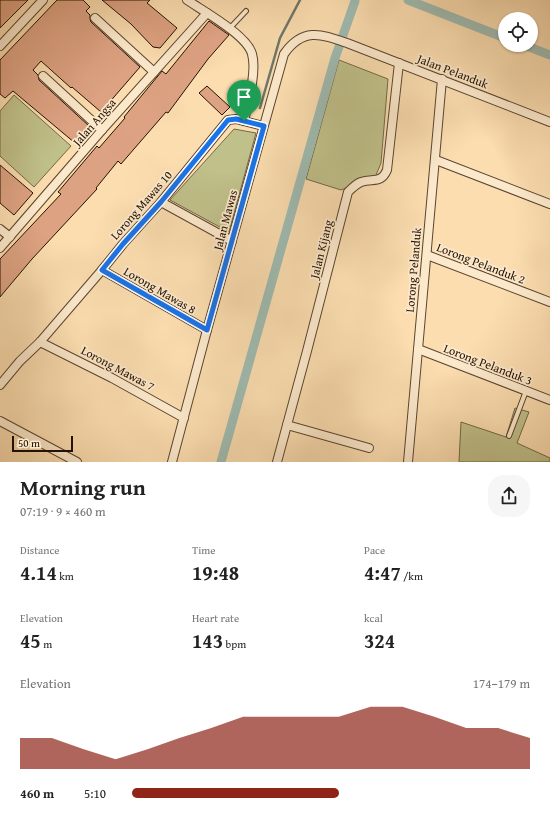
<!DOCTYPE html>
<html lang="en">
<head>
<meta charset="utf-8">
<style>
  :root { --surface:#fff; --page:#f6f6f6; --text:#222; --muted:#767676; --accent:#8f2418 }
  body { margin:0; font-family:"Gentium Book Plus",serif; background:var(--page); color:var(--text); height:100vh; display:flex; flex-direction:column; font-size:15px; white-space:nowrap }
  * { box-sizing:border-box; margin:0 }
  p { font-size:13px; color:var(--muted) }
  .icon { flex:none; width:22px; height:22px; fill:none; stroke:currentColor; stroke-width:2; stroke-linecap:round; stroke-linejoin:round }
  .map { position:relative; height:462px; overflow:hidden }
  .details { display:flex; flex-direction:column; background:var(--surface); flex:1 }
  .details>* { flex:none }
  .buttons { position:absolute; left:498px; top:12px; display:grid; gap:8px }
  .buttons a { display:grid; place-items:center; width:40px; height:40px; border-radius:50%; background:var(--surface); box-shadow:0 1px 3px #0004; font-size:20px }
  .scale { position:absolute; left:12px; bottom:10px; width:61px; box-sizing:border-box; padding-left:4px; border:2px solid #251202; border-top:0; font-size:11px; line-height:14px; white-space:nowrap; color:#251202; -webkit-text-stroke:3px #fce9cc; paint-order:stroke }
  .pin { position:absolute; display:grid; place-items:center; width:34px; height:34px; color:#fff; margin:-41px -17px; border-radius:50% 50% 50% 0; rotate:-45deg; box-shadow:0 0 4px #0007 }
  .pin .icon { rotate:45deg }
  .round { display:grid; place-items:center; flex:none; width:42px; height:42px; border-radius:16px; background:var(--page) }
  .summary { display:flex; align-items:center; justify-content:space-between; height:68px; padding:0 20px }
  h1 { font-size:22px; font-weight:800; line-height:30px }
  .figures { display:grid; grid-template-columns:repeat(3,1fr); gap:6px; height:68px; padding:4px 20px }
  .figures div { display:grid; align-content:center }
  .figures b { font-size:20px; font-weight:800 }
  .figures small { font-size:11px; font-weight:400 }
  .figures p { font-size:11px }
  .chart { height:112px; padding:8px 20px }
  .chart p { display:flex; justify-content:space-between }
  .chart svg { width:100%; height:72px; margin-top:4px; fill:var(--accent); opacity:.7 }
  ul { padding:0 20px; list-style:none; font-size:13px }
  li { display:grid; grid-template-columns:64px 48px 1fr; align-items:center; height:30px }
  li i { height:10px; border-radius:5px; background:var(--accent) }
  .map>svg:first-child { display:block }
  .green { fill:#c0c08a; stroke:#726946 }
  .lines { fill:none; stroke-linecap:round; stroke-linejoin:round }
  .stream { stroke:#6e776b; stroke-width:2.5 }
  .canal { stroke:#9fbbb1; stroke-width:9 }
  .building { fill:#dda282; stroke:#251202 }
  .lane-casing { stroke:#5a452e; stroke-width:6 }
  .street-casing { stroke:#5a452e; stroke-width:10 }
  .lane { stroke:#fce9cc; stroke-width:4 }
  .street { stroke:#fce9cc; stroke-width:8 }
  .route-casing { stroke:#fff; stroke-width:8 }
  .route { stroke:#1a73e8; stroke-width:5 }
  .labels { text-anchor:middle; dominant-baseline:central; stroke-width:3.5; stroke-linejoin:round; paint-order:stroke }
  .street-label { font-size:12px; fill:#251202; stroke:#fce9cc }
</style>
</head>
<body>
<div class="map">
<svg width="550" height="462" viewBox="0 0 550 462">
  <rect width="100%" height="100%" fill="#fbddb0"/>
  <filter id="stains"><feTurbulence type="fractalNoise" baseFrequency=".005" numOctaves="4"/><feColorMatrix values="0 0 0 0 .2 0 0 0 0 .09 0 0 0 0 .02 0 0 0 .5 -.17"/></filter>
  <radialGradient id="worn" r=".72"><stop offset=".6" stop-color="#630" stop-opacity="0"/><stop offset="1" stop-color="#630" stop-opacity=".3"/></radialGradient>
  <!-- green -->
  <g class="green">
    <path d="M339,60L388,79L381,163L374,180L356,184L341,190L306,179Z"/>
    <path d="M14,95L71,146L34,187L0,156V111Z"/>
    <path d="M234,129L256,133L229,232L170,200Z"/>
    <path d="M515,408L529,412L517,443L550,458V462H459L461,422L506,437Z"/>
  </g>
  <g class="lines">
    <!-- stream -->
    <path class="stream" d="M260,108L280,38L300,0"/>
    <!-- canal -->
    <g class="canal">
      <path d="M408,0L505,38"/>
      <path d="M524,45L550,55"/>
      <path d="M221,462L335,58L355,1"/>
    </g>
  </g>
  <!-- building -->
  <g class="building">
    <path d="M0,0H28L0,28Z"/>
    <path d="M57,0H83L90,7L86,11L90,15V19L91,22L140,67L101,112L72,87L71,88L41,61L33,70L38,75L39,80L89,126L75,143L13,91L5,98L0,94V60Z"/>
    <path d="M102,0H150L147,3L177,28L160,48L153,47L131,24Z"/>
    <path d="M209,21L229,35L208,59L168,113L166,112L121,164L118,161L96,188L97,189L32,259L0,297V259L61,194L58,192L97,146L99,148L125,118L124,117L162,71L166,74Z"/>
    <path d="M207,86L230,107L222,115L199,93Z"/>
    <path d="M0,165L33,193L14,215L0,203Z"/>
  </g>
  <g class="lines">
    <defs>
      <g id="lane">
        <path d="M230,28L246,11"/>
        <path d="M509,436L526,391"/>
      </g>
      <g id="street">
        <path d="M187,0C203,11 247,35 252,54C257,71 248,103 244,121"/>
        <path d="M95,18L154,72"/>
        <path d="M0,46L43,0"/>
        <path d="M43,76L102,130"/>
        <path d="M436,160L550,204"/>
        <path d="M161,202L232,241"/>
        <path d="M0,229L10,237"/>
        <path d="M0,248L102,130L207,13"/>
        <path d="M427,255L550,302"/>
        <path d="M102,270L207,330"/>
        <path d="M40,342L112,378L184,418"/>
        <path d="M418,349L550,400"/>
        <path d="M0,385L20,361L40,342L102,270L123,244L161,202L228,120L236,119L263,126"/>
        <path d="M0,421L77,462"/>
        <path d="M287,425L369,448"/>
        <path d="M172,462L207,330L284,54C303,27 321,34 347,43L550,122"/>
        <path d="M277,462L307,351L348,192C352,188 356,184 361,182C373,178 381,184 387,170L399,63"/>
        <path d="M408,462L442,79"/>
      </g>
    </defs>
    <!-- lane casing -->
    <use href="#lane" class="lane-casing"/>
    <!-- street casing -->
    <use href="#street" class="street-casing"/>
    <!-- lane -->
    <use href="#lane" class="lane"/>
    <!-- street -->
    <use href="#street" class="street"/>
  </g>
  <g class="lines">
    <defs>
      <path id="route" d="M236,119L264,126L207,330L102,270L123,244L161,202L228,120Z"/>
    </defs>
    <!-- route casing -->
    <use href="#route" class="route-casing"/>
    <!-- route -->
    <use href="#route" class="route"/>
  </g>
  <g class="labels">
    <!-- street labels -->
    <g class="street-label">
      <text transform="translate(453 71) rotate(21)">Jalan Pelanduk</text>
      <text transform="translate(94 122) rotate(-49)">Jalan Angsa</text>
      <text transform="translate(141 205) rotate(-49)">Lorong Mawas 10</text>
      <text transform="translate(225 220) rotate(-75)">Jalan Mawas</text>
      <text transform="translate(321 249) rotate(-76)">Jalan Kijang</text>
      <text transform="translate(481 263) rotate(21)">Lorong Pelanduk 2</text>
      <text transform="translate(413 270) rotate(-85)">Lorong Pelanduk</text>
      <text transform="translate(160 290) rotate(30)">Lorong Mawas 8</text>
      <text transform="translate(488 364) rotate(21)">Lorong Pelanduk 3</text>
      <text transform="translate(118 368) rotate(28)">Lorong Mawas 7</text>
    </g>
  </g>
  <rect width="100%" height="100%" filter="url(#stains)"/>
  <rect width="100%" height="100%" fill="url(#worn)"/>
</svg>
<div class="buttons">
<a><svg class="icon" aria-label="locate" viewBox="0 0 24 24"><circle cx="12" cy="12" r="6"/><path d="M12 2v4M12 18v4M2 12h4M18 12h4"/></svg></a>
</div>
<div class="scale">50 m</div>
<div class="pin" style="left:244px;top:121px;background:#1e9e55"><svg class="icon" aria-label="arrive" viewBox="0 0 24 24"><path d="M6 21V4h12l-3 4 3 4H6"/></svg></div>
</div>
<section class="details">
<div class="summary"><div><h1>Morning run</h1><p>07:19 · 9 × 460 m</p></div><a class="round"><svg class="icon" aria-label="share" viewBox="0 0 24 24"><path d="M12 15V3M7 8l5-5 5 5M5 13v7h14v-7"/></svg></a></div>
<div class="figures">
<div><p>Distance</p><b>4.14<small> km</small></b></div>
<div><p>Time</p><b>19:48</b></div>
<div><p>Pace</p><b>4:47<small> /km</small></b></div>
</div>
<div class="figures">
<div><p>Elevation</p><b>45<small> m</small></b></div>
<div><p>Heart rate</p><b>143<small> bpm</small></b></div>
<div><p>kcal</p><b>324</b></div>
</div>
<div class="chart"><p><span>Elevation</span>174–179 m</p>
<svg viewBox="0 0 160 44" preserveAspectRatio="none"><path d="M0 44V25L10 25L20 32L30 38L40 32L50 25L60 19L70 12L80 12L90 12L100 12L110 6L120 6L130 12L140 19L150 19L160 25V44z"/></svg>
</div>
<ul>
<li><b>460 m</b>5:10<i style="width:52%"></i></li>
</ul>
</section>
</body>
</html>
